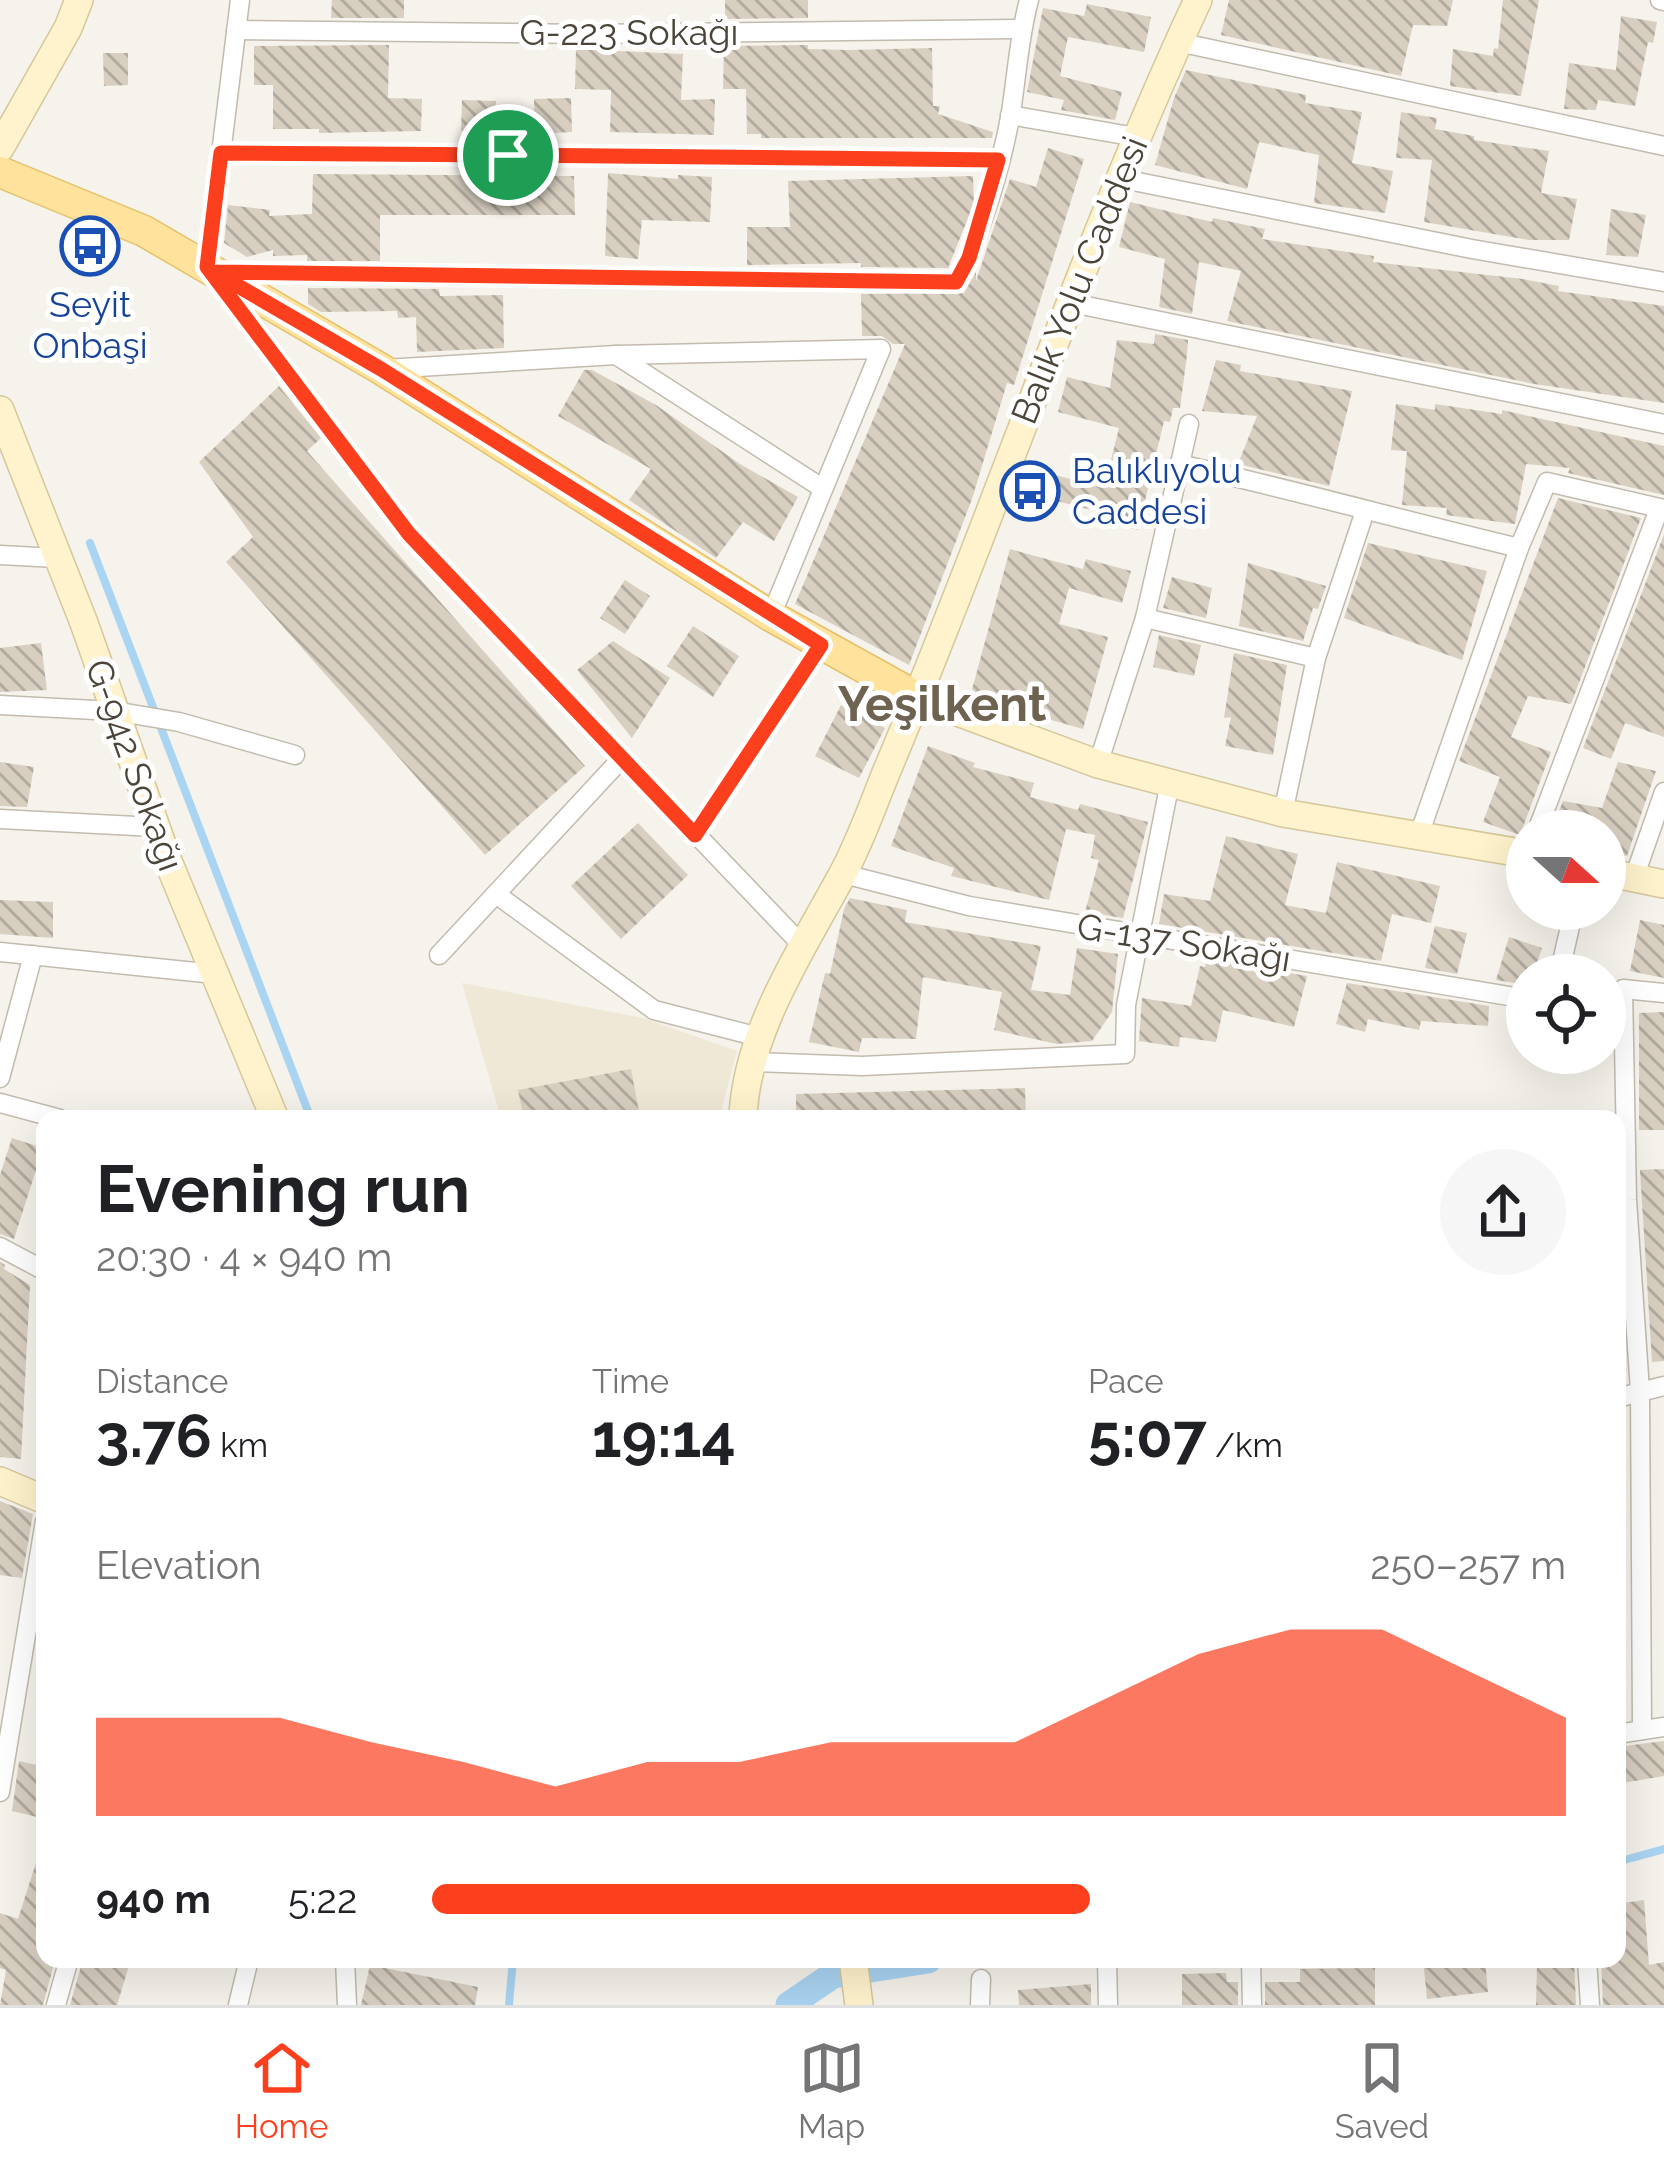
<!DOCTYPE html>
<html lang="en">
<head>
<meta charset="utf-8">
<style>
  :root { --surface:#fff; --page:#f6f6f6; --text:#202124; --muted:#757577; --line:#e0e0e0; --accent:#fc3f1d }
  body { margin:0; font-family:Raleway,sans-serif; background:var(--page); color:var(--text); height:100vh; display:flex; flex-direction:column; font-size:45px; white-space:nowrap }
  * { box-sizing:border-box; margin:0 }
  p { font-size:39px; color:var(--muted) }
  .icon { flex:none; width:66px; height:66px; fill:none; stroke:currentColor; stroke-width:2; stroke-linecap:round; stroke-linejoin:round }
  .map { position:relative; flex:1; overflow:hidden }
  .sheet { position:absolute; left:36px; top:1110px; width:1590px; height:858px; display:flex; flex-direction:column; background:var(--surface); border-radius:24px; box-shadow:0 12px 48px #0002 }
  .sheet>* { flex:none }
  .needle { width:78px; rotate:111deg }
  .buttons { position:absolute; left:1506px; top:810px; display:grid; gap:24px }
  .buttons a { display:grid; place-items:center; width:120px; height:120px; border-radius:50%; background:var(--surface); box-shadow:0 12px 48px #0002; font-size:60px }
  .pin { position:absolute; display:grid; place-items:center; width:102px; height:102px; color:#fff; margin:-51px; border:6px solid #fff; border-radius:50%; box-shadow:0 3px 12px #0007 }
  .round { display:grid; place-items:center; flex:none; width:126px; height:126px; border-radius:63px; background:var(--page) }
  .head { display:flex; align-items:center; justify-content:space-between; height:204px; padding:0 60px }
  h1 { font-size:66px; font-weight:700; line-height:90px }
  .stats { display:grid; grid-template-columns:repeat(3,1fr); gap:18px; height:204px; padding:12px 60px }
  .stats div { display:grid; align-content:center }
  .stats b { font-size:60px; font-weight:700 }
  .stats small { font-size:33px; font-weight:400 }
  .stats p { font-size:33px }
  .chart { height:336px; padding:24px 60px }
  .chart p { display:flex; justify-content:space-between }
  .chart svg { width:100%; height:216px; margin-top:12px; fill:var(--accent); opacity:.7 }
  ul { padding:0 60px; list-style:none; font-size:39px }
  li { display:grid; grid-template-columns:192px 144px 1fr; align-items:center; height:90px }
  li i { height:30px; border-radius:15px; background:var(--accent) }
  .menu { display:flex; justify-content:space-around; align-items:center; height:168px; border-top:3px solid var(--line); background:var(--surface); font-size:33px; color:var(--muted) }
  .menu a { display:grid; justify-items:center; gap:6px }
  .menu .on { color:var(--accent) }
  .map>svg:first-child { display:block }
  .education { fill:#efe8d6 }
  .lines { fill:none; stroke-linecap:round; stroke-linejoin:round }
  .stream { stroke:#a9d4f2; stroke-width:8 }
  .canal { stroke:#a9d4f2; stroke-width:27 }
  .building { fill:url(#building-back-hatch) }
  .street-casing { stroke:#c2bbae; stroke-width:21 }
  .secondary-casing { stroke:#d6c79b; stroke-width:30 }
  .primary-casing { stroke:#e6c16a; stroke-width:33 }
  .street { stroke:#fff; stroke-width:18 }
  .secondary { stroke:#fff3cd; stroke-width:27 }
  .primary { stroke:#ffe39c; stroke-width:30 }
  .route-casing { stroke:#fff; stroke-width:24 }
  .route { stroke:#fc3f1d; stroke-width:15 }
  .labels { text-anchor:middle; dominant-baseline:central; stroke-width:10; stroke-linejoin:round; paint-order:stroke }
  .street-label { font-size:36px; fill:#4b4439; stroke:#fff }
  .transit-label { font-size:36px; fill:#164399; stroke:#fff }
  .district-label { font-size:48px; font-weight:bold; fill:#6e6250; stroke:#fff }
</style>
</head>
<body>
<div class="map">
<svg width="1664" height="2005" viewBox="0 0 1664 2005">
  <defs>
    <pattern id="building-back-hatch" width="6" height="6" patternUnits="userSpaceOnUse" patternTransform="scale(3)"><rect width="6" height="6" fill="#d8cfc1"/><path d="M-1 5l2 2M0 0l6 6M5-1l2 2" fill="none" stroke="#b1aa9e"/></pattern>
  </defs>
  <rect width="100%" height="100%" fill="#f6f3ec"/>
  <!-- education -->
  <path class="education" d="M462,983L643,1018L737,1051L719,1119H501Z"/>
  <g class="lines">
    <!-- stream -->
    <g class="stream">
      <path d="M90,543L311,1119"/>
      <path d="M1617,1862L1664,1849"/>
      <path d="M928,1960L937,1959"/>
      <path d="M509,2005L513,1959"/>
    </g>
    <!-- canal -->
    <path class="canal" d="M789,2005L833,1975L928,1960"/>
  </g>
  <!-- building -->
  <g class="building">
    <path d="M332,0H404V18H331Z"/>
    <path d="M725,0H808V18L725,19Z"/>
    <path d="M1229,0H1453L1447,26L1413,25L1401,76L1221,35Z"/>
    <path d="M1503,0H1539L1521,96L1450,86L1453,49L1493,56L1494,48L1498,49Z"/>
    <path d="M1087,4L1151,17L1144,52L1068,37L1060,76L1122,92L1115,120L1061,110L1064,100L1027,92L1043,8L1084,16Z"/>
    <path d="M1621,16L1657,22L1653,43L1648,42L1635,106L1598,100L1596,110L1564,109L1569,63L1616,70Z"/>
    <path d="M389,45L388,98L422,99L421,131L319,133V129H273V85H254V46Z"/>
    <path d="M808,45V49L848,50L932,48L933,106H940L938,114L993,132L992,138H761V134H747L746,89H723L724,46Z"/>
    <path d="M576,49L683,54L681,100L715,99L714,135L610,132L611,90L575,89Z"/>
    <path d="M103,53H128V85L104,86Z"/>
    <path d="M1186,70L1306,95L1305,103L1362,112L1352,163L1393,171L1385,213L1314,203L1319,155L1259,142L1247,189L1155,165L1174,98Z"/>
    <path d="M571,98L572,132L535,134L534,99Z"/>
    <path d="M462,100L496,101L495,132L461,131Z"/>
    <path d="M1401,112L1437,118L1435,129L1474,136V140L1549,151L1541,193L1577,199L1569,240H1529L1424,222L1432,160L1396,158Z"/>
    <path d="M1048,148L1084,159L1014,385L1007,383L972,499L909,665L795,604L905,344H893L882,336H862L861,294L964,293L976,272V281L1010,179L1036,187Z"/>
    <path d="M608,173L678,179V175L712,177L710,222L642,220L638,259L605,256Z"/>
    <path d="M313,174L574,176L575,215H380V261H307V255L273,256V250L247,257L224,243L228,205L270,210L269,216L312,214Z"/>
    <path d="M973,176L974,203L948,268L861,267V263L747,265V227H790L788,181Z"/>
    <path d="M1130,202L1212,222L1213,218L1265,229L1262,239L1374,256L1373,262L1523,279L1559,286L1558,291L1664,306V403L1534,384L1227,321L1241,271L1199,262L1192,314L1159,307L1165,259L1119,247Z"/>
    <path d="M1611,209L1646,215L1638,257L1606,255Z"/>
    <path d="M308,288L439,289L440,296L503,295L504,348L417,352L416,317L398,318L397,311L321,312L308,304Z"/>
    <path d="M1155,334L1188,340L1187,355L1180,408H1173L1170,422L1164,421L1138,530L1097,520L1099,512L1034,495L1040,471L1104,488L1119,428L1058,412L1067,377L1110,388L1117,340L1154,344Z"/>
    <path d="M1216,360L1241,365L1240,371L1352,391L1329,486L1238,464L1257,416L1202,411Z"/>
    <path d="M584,370H592L656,405L740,464L798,497L774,541L743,522L716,558L629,500L651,469L558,416Z"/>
    <path d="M279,386L321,438L307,451L585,766L485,855L226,562L253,537L199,462Z"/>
    <path d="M1396,404L1435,410V404L1502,414V410L1664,446V495L1568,473L1570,468L1526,464L1515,524L1446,515L1447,508L1402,505L1407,451L1391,450Z"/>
    <path d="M1558,498L1641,518L1571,704L1528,696L1511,737L1551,752L1520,835L1483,822L1500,777L1459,761Z"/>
    <path d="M1664,534V737L1625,723L1611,759L1583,748Z"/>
    <path d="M1368,543L1487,571L1462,660L1344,618Z"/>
    <path d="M1010,549L1083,569L1086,559L1131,571L1122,603L1069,588L1059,624L1108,637L1083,729L970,697Z"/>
    <path d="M1248,563L1326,586L1318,609L1313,608L1303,641L1239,626Z"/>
    <path d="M1172,577L1212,588L1206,618L1163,608Z"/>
    <path d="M625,580L650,596L625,634L600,618Z"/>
    <path d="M693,626L739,656L713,697L667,666Z"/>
    <path d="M1159,635L1201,645L1194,676L1153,667Z"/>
    <path d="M613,641L670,678L632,738L577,670Z"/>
    <path d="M41,643L47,690L0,692V648Z"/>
    <path d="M1234,653L1287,665L1273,755L1225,746L1231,717L1224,718Z"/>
    <path d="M841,705L885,728L859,778L815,756Z"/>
    <path d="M928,746L975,763L973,767L1034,783L1030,797L1078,810L1080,804L1148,822L1123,918L1085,912L1099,860L1091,858L1095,835L1066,829L1049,900L951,876L954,868L891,846Z"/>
    <path d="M0,762L34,767L27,807L0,806Z"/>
    <path d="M1618,762L1656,771L1627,856L1605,851V831H1551L1563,801L1602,808Z"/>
    <path d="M638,823L688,875L621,939L571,886Z"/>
    <path d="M1226,836L1298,854L1285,905L1326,913L1337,862L1440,886L1431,923L1392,914L1381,961L1159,924L1164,894L1210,901Z"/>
    <path d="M850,898L907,910L905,922L1041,946L1031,990L1070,995L1077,948L1118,954L1112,1012L1092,1041L1057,1044L994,1030L1002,992L923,977L916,1039L862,1038L859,1052L809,1042L825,973L830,974L844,909Z"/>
    <path d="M0,900L53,902V938L0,934Z"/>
    <path d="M1640,920L1664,925V978L1630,971Z"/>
    <path d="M1435,926L1467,933L1457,974L1425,968Z"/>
    <path d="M1509,937L1542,948L1533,975H1527V985L1496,980Z"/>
    <path d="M1207,959L1307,976L1294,1027L1223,1010L1216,1042L1180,1037L1179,1047L1139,1041L1142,998L1191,1006L1200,966L1205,967Z"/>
    <path d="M1347,983L1489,1006L1488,1026L1421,1021L1419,1030L1368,1019L1365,1032L1336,1024Z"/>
    <path d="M1664,1012V1130H1639V1013Z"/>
    <path d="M631,1069L640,1117L524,1119L518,1090Z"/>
    <path d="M1025,1088L1026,1119H796V1094Z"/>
    <path d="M12,1138L43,1148L14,1239L0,1234V1175Z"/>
    <path d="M1664,1169V1361L1652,1362L1640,1170Z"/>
    <path d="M0,1262L5,1265L4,1269L30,1285L21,1459L0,1457Z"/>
    <path d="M0,1501L33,1514L22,1578L0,1575Z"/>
    <path d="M1664,1741V1776L1617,1784V1747Z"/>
    <path d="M19,1761L45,1767V1819L12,1811Z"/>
    <path d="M41,1847L45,1848V1961L54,1964L43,2005H0L6,1970L0,1968V1913L18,1919Z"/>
    <path d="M1644,1900L1649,1965L1664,1962V2005H1603L1601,1959H1617V1904Z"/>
    <path d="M83,1959H131L117,2005H70Z"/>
    <path d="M1423,1959H1485L1488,1992L1427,1999Z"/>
    <path d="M1564,1959H1574L1576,2005H1536L1537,1966Z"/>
    <path d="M370,1965L478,1987L475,2005H361Z"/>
    <path d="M1375,1968V2005H1265V1982H1300V1969Z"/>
    <path d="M1226,1973L1227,1982H1238V2005H1182V1974Z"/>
    <path d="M1091,1984V2005H1019L1018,1990Z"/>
  </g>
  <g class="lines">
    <defs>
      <g id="street">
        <path d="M1660,0L1664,1"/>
        <path d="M236,30L587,34L1021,29"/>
        <path d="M1178,42L1664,146"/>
        <path d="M1010,115L1136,137"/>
        <path d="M221,153L998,160"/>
        <path d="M1118,178L1472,249L1664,282"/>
        <path d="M207,267L240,0"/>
        <path d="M225,273L956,282C981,235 1002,164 1011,112C1017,74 1019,37 1029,0"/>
        <path d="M224,286L409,534L801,944"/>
        <path d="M1067,302L1664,424"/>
        <path d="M616,355L822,488"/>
        <path d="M385,369L616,355L881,349L771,616"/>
        <path d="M1179,464C1294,490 1406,521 1519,548"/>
        <path d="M0,555L57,558"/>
        <path d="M1145,618L1316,658"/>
        <path d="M0,705L114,711L179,722L295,755"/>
        <path d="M1098,764L1145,618L1189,424"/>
        <path d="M1283,813L1316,658L1365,511"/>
        <path d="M0,819L155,827"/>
        <path d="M1537,831L1659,509"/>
        <path d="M695,835L821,645"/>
        <path d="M1419,835L1519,548L1547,482L1664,509"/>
        <path d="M844,874L969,906L1527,999"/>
        <path d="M1634,878L1664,792"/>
        <path d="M496,894L654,1010L763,1038"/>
        <path d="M0,952L215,974"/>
        <path d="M439,955L622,758"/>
        <path d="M1559,975L1574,909"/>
        <path d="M754,1062L862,1066L1125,1054L1126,1005L1170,782"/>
        <path d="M0,1078L33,955"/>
        <path d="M0,1103L60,1119"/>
        <path d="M0,1247L45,1271"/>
        <path d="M1617,1398L1664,1386"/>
        <path d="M1642,1730L1640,1391L1627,1200L1623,989L1664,993"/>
        <path d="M1617,1734L1664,1727"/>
        <path d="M0,1792L45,1521"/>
        <path d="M345,1959L347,2005"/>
        <path d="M1107,1959L1108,2005"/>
        <path d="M1251,1959L1252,2005"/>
        <path d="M1587,1959L1590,2005"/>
        <path d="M56,2005L69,1959"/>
        <path d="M238,2005L249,1959"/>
        <path d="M980,2005L981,1979"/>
      </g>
      <g id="secondary">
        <path d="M0,148L68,28L79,0"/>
        <path d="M0,410L84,623L168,861L275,1119"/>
        <path d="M917,697L1098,764L1283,813L1527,854"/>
        <path d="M1605,872L1664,884"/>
        <path d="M743,1119C745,1035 802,949 841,877C860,843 873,804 888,768C995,514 1081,251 1198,0"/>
        <path d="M0,1481L45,1500"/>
        <path d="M853,1959L859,2005"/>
      </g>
      <path id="primary" d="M0,172L144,231L381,369L771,616L917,697"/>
    </defs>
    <!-- street casing -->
    <use href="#street" class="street-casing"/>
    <!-- secondary casing -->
    <use href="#secondary" class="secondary-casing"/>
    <!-- primary casing -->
    <use href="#primary" class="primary-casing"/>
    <!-- street -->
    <use href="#street" class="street"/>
    <!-- secondary -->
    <use href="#secondary" class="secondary"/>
    <!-- primary -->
    <use href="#primary" class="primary"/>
  </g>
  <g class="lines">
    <defs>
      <path id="route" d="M508,155L221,153L207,267L409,534L695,835L821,645L381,369L214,272L956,282L969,258L998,160L508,155"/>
    </defs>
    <!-- route casing -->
    <use href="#route" class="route-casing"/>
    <!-- route -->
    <use href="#route" class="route"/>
  </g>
  <!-- icons -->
  <defs>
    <symbol id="bus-ring" viewBox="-11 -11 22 22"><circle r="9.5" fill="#fff" stroke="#1a4fb4" stroke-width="1.5"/><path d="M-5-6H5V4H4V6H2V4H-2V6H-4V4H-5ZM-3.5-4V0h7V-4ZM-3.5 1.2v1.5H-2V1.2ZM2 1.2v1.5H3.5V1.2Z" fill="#1a4fb4"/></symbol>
  </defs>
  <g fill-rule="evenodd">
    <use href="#bus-ring" x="57" y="213" width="66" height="66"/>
    <use href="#bus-ring" x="997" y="458" width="66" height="66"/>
  </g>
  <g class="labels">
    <!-- street labels -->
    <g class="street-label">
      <text x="629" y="32">G-223 Sokağı</text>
      <text transform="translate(1079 280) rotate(-68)">Balık Yolu Caddesi</text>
      <text transform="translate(135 765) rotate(70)">G-942 Sokağı</text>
      <text transform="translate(1184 942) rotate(9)">G-137 Sokağı</text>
    </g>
    <!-- transit labels -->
    <g class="transit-label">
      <text x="90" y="304">Seyit<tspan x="90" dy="41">Onbaşi</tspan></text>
      <text x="1072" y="470" text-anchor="start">Balıklıyolu<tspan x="1072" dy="41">Caddesi</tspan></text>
    </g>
    <!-- district labels -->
    <g class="district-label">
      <text x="942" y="704">Yeşilkent</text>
    </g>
  </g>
</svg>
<div class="buttons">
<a><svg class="needle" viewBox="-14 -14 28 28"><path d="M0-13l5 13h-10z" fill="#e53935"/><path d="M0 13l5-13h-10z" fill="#757577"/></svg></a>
<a><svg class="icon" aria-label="locate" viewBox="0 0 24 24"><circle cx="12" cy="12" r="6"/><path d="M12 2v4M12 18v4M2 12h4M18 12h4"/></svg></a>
</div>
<div class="pin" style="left:508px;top:155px;background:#1e9e55"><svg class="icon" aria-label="arrive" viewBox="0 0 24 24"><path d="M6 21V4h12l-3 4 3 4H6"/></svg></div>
<section class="sheet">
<div class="head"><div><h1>Evening run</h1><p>20:30 · 4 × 940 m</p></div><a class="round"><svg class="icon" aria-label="share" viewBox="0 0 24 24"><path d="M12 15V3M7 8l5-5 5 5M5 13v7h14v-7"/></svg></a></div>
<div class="stats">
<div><p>Distance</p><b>3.76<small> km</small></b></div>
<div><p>Time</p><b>19:14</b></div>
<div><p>Pace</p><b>5:07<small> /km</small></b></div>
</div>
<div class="chart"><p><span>Elevation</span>250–257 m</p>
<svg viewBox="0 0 160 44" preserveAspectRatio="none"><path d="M0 44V24L10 24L20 24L30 29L40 33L50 38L60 33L70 33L80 29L90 29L100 29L110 20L120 11L130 6L140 6L150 15L160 24V44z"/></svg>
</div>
<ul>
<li><b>940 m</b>5:22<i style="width:58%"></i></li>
</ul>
</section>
</div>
<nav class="menu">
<a class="on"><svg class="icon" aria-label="home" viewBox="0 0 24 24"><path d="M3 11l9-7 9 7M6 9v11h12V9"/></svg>Home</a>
<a><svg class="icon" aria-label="map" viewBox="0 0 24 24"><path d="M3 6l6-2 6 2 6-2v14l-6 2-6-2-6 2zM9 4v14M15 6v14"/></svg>Map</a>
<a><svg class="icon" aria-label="saved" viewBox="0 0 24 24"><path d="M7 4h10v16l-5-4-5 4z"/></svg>Saved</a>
</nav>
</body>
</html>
